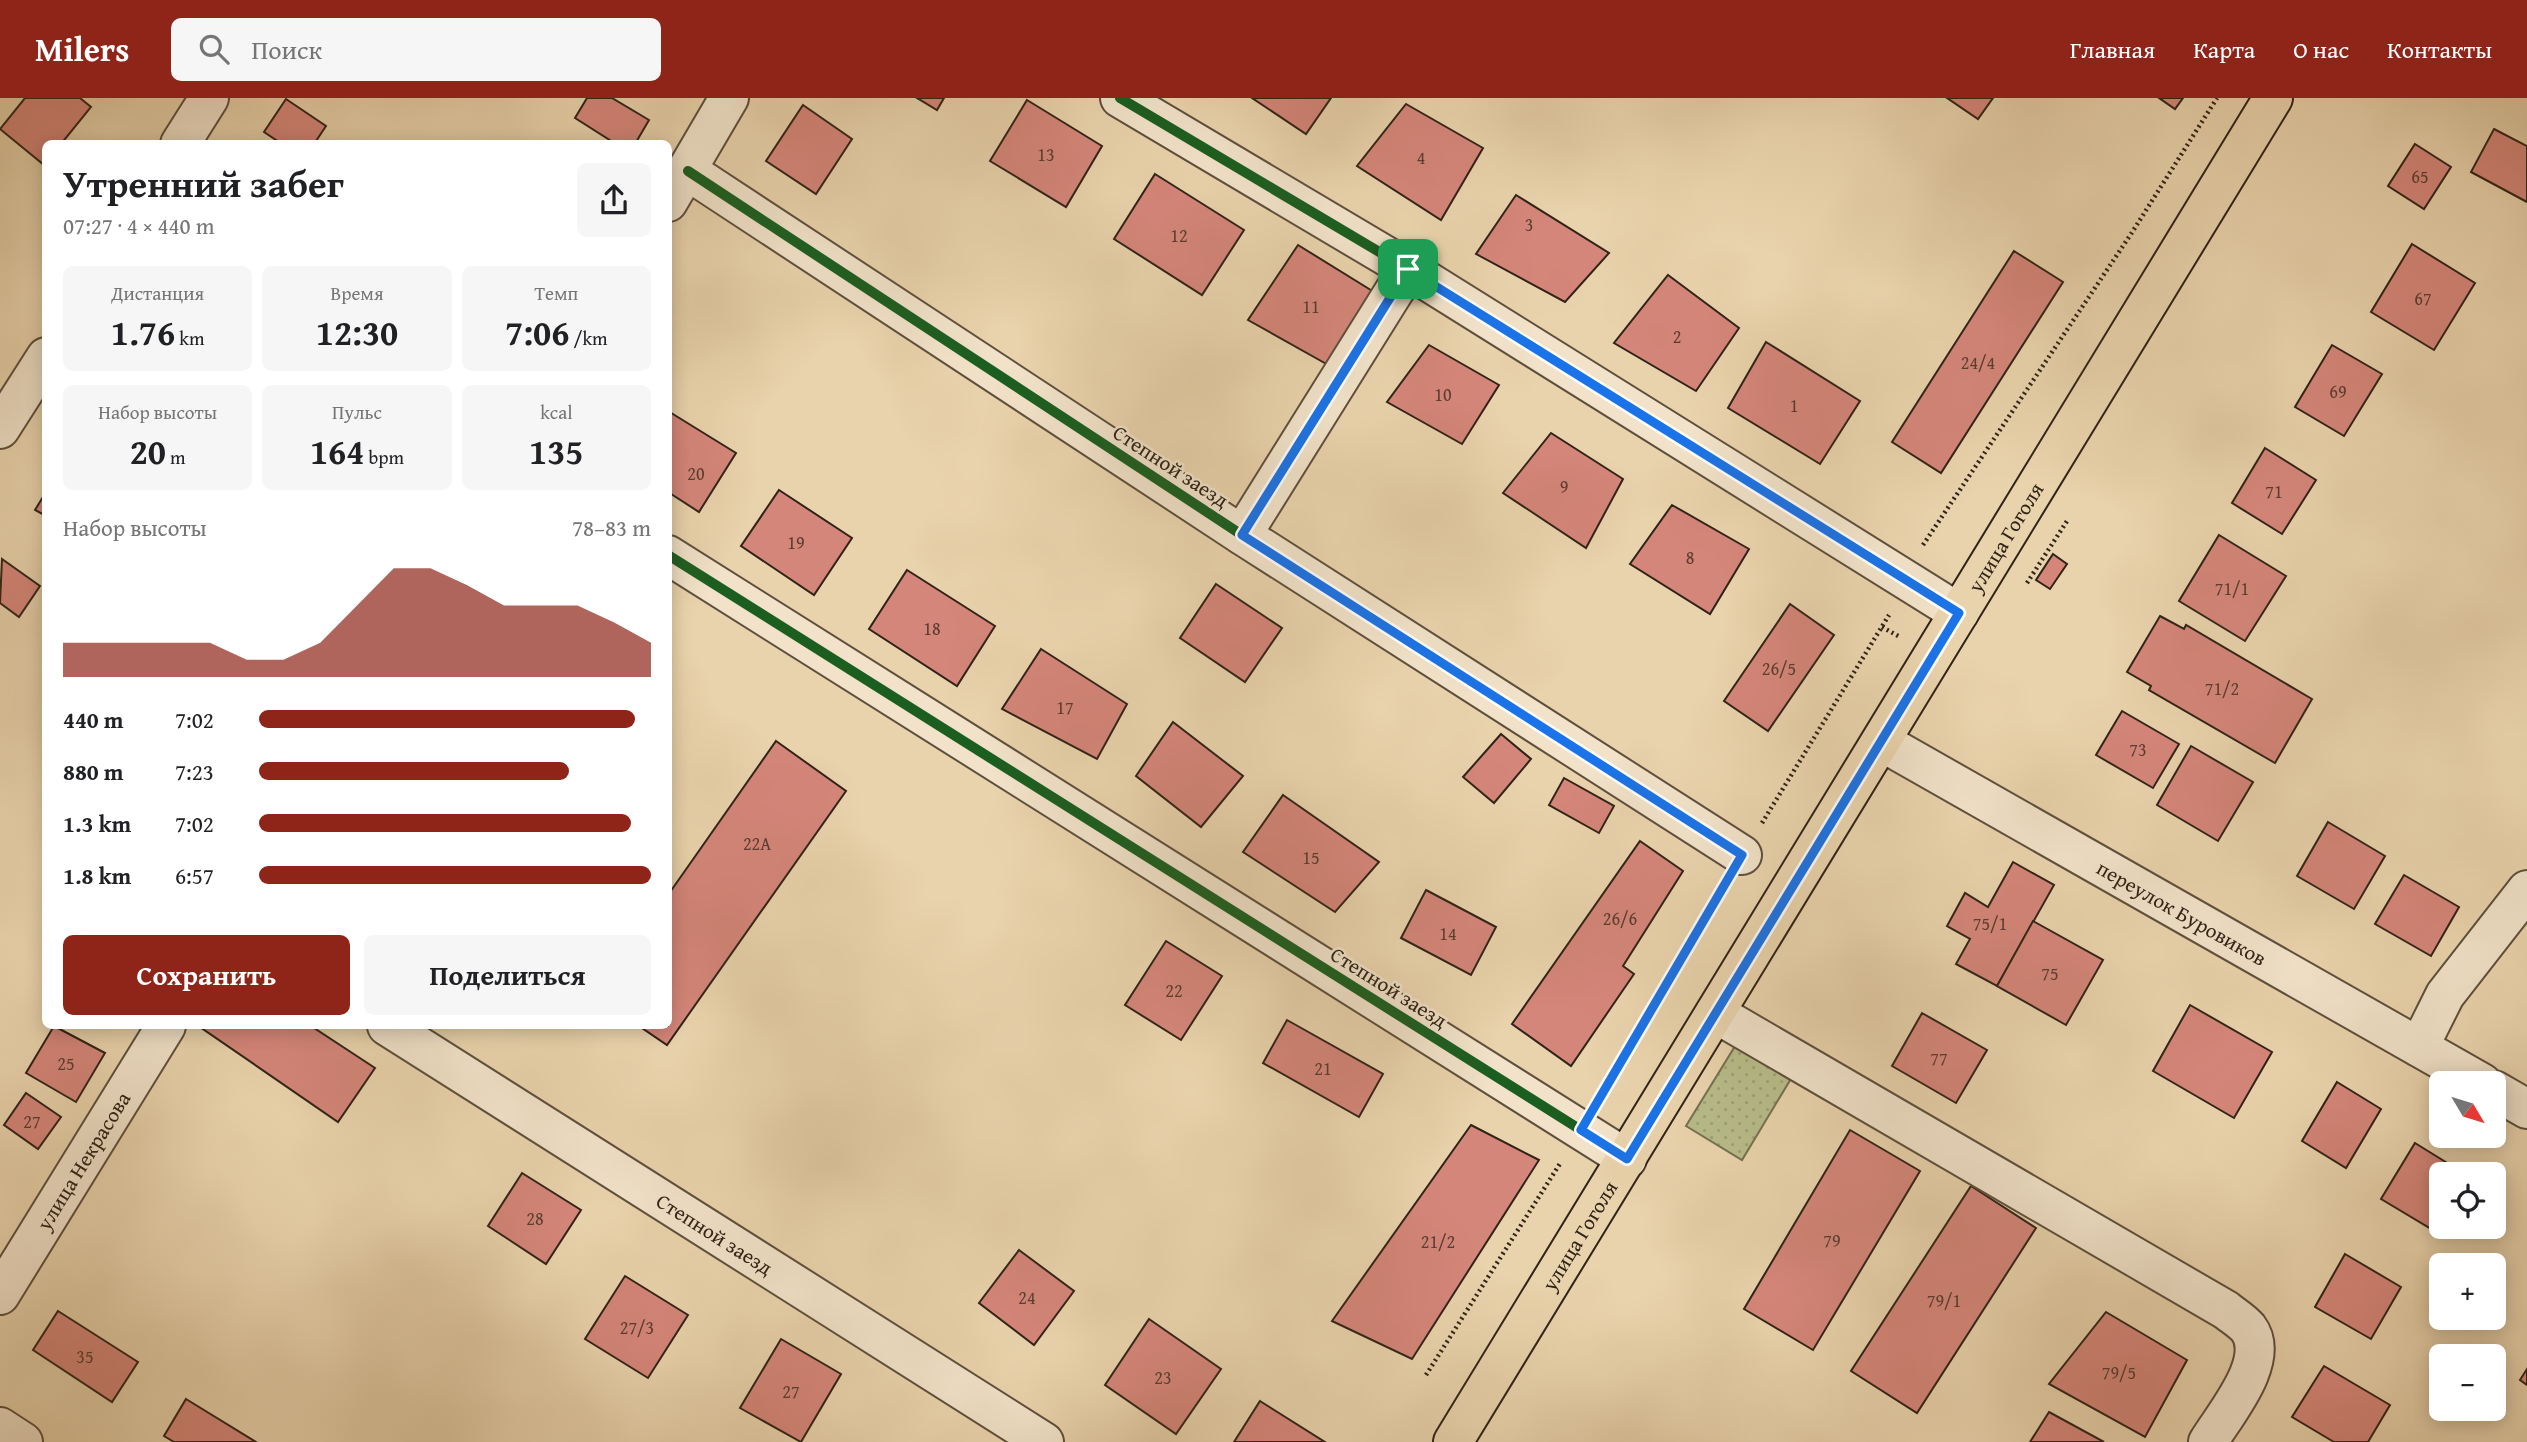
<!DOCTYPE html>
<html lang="ru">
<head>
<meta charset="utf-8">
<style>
  :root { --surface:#fff; --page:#f6f6f6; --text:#202124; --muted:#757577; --accent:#8f2418 }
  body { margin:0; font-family:"Gentium Book Plus",serif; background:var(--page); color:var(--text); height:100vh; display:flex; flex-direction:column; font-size:26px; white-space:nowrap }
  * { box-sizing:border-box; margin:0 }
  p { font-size:23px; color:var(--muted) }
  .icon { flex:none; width:38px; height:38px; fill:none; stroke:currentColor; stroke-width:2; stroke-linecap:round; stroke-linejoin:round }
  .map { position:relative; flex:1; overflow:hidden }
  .panel { position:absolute; left:42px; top:42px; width:630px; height:889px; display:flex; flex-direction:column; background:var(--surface); border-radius:10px; box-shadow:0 4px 18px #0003 }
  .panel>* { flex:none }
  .needle { width:46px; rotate:128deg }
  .tools { position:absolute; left:2429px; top:973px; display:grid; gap:14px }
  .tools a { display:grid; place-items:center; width:77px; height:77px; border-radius:10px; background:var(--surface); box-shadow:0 4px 18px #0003; font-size:35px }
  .pin { position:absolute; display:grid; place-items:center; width:60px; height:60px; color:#fff; margin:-30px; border-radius:14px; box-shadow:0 4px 10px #0006 }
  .round { display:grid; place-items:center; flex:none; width:74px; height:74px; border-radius:10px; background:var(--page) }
  .summary { display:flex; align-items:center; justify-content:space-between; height:119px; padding:0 21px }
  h1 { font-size:38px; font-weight:700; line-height:52px }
  .metrics { display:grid; grid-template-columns:repeat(3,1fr); gap:10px; height:119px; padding:7px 21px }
  .metrics div { display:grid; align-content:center; border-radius:10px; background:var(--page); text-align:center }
  .metrics b { font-size:35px; font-weight:700 }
  .metrics small { font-size:19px; font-weight:400 }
  .metrics p { font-size:19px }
  .chart { height:196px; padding:14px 21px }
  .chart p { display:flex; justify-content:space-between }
  .chart svg { width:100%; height:126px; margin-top:7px; fill:var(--accent); opacity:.7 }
  .button { display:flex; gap:14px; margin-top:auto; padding:14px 21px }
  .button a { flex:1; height:80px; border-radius:10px; background:var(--accent); color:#fff; font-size:28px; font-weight:700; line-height:80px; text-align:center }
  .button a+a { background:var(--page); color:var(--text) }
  ul { padding:0 21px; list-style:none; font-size:23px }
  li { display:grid; grid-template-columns:112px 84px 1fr; align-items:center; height:52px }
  li i { height:18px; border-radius:9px; background:var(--accent) }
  header { display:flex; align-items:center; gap:42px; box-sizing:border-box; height:98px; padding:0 35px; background:var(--accent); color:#fff }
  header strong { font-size:33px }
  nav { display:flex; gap:38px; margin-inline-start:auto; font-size:24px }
  .search { width:490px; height:63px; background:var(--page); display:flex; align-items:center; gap:18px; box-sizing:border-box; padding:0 24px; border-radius:10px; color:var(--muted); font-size:26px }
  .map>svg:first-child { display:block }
  .grass { fill:url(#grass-dots); stroke:#747050; stroke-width:2 }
  .building { fill:#d5867a; stroke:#302317; stroke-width:2 }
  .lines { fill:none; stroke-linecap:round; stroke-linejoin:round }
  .minor-casing { stroke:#5e4f3c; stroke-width:42 }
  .major-casing { stroke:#302317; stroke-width:42 }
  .path { stroke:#302317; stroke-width:4.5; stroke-dasharray:2 3.5; stroke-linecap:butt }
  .minor { stroke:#f1e2c9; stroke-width:38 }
  .major { stroke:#e9d3ac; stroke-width:38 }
  .cycleway-casing { stroke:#f1e2c9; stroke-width:15 }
  .cycleway { stroke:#1b5e20; stroke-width:10 }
  .route-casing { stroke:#fff; stroke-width:14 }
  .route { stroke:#1a73e8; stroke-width:9 }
  .labels { text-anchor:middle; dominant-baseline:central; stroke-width:5; stroke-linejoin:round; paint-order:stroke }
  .number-label { font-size:18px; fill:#593c30 }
  .street-label { font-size:21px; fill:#302317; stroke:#f1e2c9 }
</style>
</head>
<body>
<header>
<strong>Milers</strong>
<div class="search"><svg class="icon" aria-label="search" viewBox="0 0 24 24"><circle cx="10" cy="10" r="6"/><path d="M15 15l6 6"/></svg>Поиск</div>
<nav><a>Главная</a><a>Карта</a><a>О нас</a><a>Контакты</a></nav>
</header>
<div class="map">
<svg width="2527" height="1344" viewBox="0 0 2527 1344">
  <defs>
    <pattern id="grass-dots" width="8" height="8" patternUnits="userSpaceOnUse" patternTransform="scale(1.75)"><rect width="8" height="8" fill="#b7bc89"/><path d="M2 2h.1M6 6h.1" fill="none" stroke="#9ea176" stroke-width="1.8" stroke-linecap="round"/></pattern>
  </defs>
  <rect width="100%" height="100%" fill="#e9d3ac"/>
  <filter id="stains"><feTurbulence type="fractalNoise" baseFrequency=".00286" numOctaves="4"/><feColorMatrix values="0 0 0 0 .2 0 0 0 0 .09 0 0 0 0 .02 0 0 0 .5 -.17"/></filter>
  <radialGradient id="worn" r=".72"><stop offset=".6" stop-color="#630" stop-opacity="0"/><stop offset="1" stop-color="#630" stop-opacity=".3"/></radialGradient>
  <!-- grass -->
  <path class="grass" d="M1737,945L1792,979L1742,1062L1686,1028Z"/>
  <!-- building -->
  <g class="building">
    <path d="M25,0H80L91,9L61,46H46L44,67L0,31Z"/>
    <path d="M587,0H612L649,22L635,46H616L575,20Z"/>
    <path d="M917,0H944L937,12Z"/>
    <path d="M1252,0H1331L1306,36Z"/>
    <path d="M1947,0H1993L1978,21Z"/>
    <path d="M2159,0H2183L2175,11Z"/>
    <path d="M286,1L326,28L314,46H282L264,34Z"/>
    <path d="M1027,2L1102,48L1066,109L990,63Z"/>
    <path d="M1406,6L1483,50L1441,122L1357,68Z"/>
    <path d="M803,7L852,41L816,96L766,63Z"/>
    <path d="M2494,31L2527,48V104L2471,74Z"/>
    <path d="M2415,46L2451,69L2424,111L2388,88Z"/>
    <path d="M1155,76L1244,132L1202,197L1114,141Z"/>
    <path d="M1516,97L1609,155L1565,204L1476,156Z"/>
    <path d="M2412,146L2475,185L2434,252L2371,214Z"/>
    <path d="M1298,147L1374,194L1330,268L1248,222Z"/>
    <path d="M2014,153L2063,184L1941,375L1892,344Z"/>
    <path d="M1668,177L1739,230L1696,293L1614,245Z"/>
    <path d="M1766,244L1860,303L1820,366L1728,310Z"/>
    <path d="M1429,247L1499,287L1462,346L1387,304Z"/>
    <path d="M2332,247L2382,276L2344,338L2295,309Z"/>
    <path d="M668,313L736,355L699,414L668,394Z"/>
    <path d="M1551,335L1623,381L1586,450L1503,395Z"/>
    <path d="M2265,350L2316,382L2282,436L2232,405Z"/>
    <path d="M779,392L852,440L814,497L741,448Z"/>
    <path d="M46,394V418L35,412Z"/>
    <path d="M1672,407L1749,451L1710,516L1630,466Z"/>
    <path d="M2219,437L2286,478L2245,543L2179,503Z"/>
    <path d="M2053,456L2067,466L2050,491L2036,482Z"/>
    <path d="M2,461L40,488L19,519L0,505Z"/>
    <path d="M907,472L995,528L957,588L869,531Z"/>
    <path d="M1216,486L1282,530L1245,584L1180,540Z"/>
    <path d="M1790,506L1834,537L1768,633L1724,603Z"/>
    <path d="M2160,518L2184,531L2186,527L2312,601L2275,665L2149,592L2151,588L2127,574Z"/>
    <path d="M1041,551L1127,606L1097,661L1002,611Z"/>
    <path d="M2122,613L2179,646L2153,690L2096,657Z"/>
    <path d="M1173,624L1243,678L1201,729L1136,678Z"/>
    <path d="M1501,636L1531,661L1494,705L1463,679Z"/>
    <path d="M776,643L846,693L667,947L639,928H668V797Z"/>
    <path d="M2191,648L2253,684L2218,743L2157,707Z"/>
    <path d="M1564,680L1614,708L1599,735L1549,707Z"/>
    <path d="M1283,697L1379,764L1335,814L1243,754Z"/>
    <path d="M2328,724L2385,758L2354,811L2297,778Z"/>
    <path d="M1640,743L1683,773L1623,868L1634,876L1571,968L1512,926Z"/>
    <path d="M2013,764L2054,787L1997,888L1956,866L1970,841L1947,828L1965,795L1988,809Z"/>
    <path d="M2404,777L2459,809L2431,858L2375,826Z"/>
    <path d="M1426,792L1496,829L1471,877L1401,840Z"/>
    <path d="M2033,823L2103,862L2066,927L1997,888Z"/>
    <path d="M1166,843L1222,878L1181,942L1125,907Z"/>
    <path d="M2190,907L2272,954L2234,1020L2153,973Z"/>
    <path d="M1922,915L1987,952L1956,1005L1892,968Z"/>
    <path d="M1287,922L1383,976L1359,1019L1263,965Z"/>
    <path d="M54,928L105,955L76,1004L26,975Z"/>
    <path d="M201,928H311L375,970L338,1024L200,929Z"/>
    <path d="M2337,984L2381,1011L2346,1070L2302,1043Z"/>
    <path d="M26,995L61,1019L38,1051L4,1027Z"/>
    <path d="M1471,1027L1539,1062L1412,1261L1332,1223Z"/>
    <path d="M1850,1032L1920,1073L1813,1252L1744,1211Z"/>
    <path d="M2415,1045L2465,1076H2441V1118L2433,1132L2381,1101Z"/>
    <path d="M522,1075L581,1112L546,1166L488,1128Z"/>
    <path d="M1971,1088L2036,1130L1917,1315L1851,1273Z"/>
    <path d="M1019,1152L1074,1193L1034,1247L979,1205Z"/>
    <path d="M2345,1156L2401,1189L2371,1241L2315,1209Z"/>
    <path d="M625,1178L688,1217L648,1280L585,1241Z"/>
    <path d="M58,1213L138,1264L112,1304L33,1252Z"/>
    <path d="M2106,1214L2187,1262L2145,1339L2049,1286Z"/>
    <path d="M1149,1221L1221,1271L1176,1336L1105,1287Z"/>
    <path d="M781,1241L841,1276L801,1344L740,1310Z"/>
    <path d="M2324,1268L2390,1307L2368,1344H2334L2292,1319Z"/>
    <path d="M2527,1271V1287L2520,1282Z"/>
    <path d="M186,1301L256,1344H174L164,1338Z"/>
    <path d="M1260,1303L1325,1344H1234Z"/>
    <path d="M2049,1314L2104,1344H2030Z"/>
  </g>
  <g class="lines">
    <defs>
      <g id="minor">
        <path d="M1120,0L1408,171L1959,515"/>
        <path d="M180,46L209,0"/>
        <path d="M688,73L1242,437L1742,757"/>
        <path d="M668,104L729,0"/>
        <path d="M0,331L46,259"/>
        <path d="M1242,437L1408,171"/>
        <path d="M668,457L1627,1061"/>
        <path id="s1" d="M1882,644L2482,985"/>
        <path d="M1715,915L2226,1212C2232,1217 2242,1223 2248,1230C2272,1262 2225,1316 2208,1344"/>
        <path id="s2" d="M387,928L1044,1344"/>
        <path d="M2419,949L2445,897L2527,792"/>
        <path d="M2494,992L2527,1011"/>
        <path id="s3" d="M0,1197L166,928"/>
        <path d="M0,1329L23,1344"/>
      </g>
      <g id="major">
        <path id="s4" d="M1453,1344L2273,0"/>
      </g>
    </defs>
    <!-- minor casing -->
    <use href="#minor" class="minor-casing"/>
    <!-- major casing -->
    <use href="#major" class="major-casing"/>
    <!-- path -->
    <g class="path">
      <path d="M1923,447L2131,136L2217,0"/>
      <path d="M2027,485L2067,423"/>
      <path d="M1882,529L1900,539"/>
      <path d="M1762,725L1889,517"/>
      <path d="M1601,999L1723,789"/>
      <path d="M1426,1277L1561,1064"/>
    </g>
    <!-- minor -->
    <use href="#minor" class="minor"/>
    <!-- major -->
    <use href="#major" class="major"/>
    <defs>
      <g id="cycleway">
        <path d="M1120,0L1408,171L1959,515"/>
        <path d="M688,73L1242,437L1742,757"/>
        <path d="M668,457L1627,1061"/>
      </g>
    </defs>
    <!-- cycleway casing -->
    <use href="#cycleway" class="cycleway-casing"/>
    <!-- cycleway -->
    <use href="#cycleway" class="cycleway"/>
  </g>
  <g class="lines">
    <defs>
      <path id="route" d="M1408,171L1959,515L1627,1061L1581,1032L1742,757L1242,437Z"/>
    </defs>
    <!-- route casing -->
    <use href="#route" class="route-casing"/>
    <!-- route -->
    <use href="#route" class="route"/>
  </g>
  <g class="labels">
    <!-- number labels -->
    <g class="number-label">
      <text x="1046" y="56">13</text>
      <text x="1421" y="59">4</text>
      <text x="2420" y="78">65</text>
      <text x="1529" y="126">3</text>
      <text x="1179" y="137">12</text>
      <text x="2423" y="200">67</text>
      <text x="1311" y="208">11</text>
      <text x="1677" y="238">2</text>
      <text x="1978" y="264">24/4</text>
      <text x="2338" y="293">69</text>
      <text x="1443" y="296">10</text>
      <text x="1794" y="307">1</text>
      <text x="696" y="375">20</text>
      <text x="1564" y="388">9</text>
      <text x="2274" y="393">71</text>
      <text x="796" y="444">19</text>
      <text x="1690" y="459">8</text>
      <text x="2232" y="490">71/1</text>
      <text x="932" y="530">18</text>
      <text x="1779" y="570">26/5</text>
      <text x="2222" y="590">71/2</text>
      <text x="1065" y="609">17</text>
      <text x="2138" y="651">73</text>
      <text x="757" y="745">22А</text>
      <text x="1311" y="759">15</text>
      <text x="1620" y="820">26/6</text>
      <text x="1990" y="825">75/1</text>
      <text x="1448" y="835">14</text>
      <text x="2050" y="875">75</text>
      <text x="1174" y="892">22</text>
      <text x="1939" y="960">77</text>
      <text x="66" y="965">25</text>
      <text x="1323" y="970">21</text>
      <text x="32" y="1023">27</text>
      <text x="535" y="1120">28</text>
      <text x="1832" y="1142">79</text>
      <text x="1438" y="1143">21/2</text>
      <text x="1027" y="1199">24</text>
      <text x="1944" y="1202">79/1</text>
      <text x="637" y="1229">27/3</text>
      <text x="85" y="1258">35</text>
      <text x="2119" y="1274">79/5</text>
      <text x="1163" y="1279">23</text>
      <text x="791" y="1293">27</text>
    </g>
    <!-- street labels -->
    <g class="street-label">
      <text transform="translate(1171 368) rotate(33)">Степной заезд</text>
      <text stroke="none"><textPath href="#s4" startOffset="1060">улица Гоголя</textPath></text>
      <text stroke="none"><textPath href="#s1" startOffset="345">переулок Буровиков</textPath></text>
      <text transform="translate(1389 889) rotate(32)">Степной заезд</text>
      <text stroke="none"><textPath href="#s3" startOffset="158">улица Некрасова</textPath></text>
      <text stroke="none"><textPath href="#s2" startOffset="388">Степной заезд</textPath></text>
      <text stroke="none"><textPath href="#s4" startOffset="242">улица Гоголя</textPath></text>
    </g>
  </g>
  <rect width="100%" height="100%" filter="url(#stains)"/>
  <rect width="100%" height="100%" fill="url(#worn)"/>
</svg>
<div class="tools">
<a><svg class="needle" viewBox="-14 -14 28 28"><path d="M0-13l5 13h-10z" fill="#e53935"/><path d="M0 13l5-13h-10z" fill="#757577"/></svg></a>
<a><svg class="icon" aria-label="locate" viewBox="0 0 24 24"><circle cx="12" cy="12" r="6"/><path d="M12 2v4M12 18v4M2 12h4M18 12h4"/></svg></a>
<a>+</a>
<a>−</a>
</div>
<div class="pin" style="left:1408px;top:171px;background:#1e9e55"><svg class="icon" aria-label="arrive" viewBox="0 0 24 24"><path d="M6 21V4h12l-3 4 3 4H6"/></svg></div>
<section class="panel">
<div class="summary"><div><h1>Утренний забег</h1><p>07:27 · 4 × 440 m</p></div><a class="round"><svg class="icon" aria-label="share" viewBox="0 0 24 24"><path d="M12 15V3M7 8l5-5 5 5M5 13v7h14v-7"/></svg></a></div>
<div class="metrics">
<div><p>Дистанция</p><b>1.76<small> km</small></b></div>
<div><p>Время</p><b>12:30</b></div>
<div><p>Темп</p><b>7:06<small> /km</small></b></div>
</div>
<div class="metrics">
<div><p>Набор высоты</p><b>20<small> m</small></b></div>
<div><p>Пульс</p><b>164<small> bpm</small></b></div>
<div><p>kcal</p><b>135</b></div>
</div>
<div class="chart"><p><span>Набор высоты</span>78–83 m</p>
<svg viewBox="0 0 160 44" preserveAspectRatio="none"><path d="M0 44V32L10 32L20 32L30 32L40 32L50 38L60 38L70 32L80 19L90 6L100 6L110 12L120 19L130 19L140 19L150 25L160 32V44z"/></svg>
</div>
<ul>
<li><b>440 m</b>7:02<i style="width:96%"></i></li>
<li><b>880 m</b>7:23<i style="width:79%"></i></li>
<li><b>1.3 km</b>7:02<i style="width:95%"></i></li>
<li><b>1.8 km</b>6:57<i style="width:100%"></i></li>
</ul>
<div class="button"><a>Сохранить</a><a>Поделиться</a></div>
</section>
</div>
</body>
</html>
